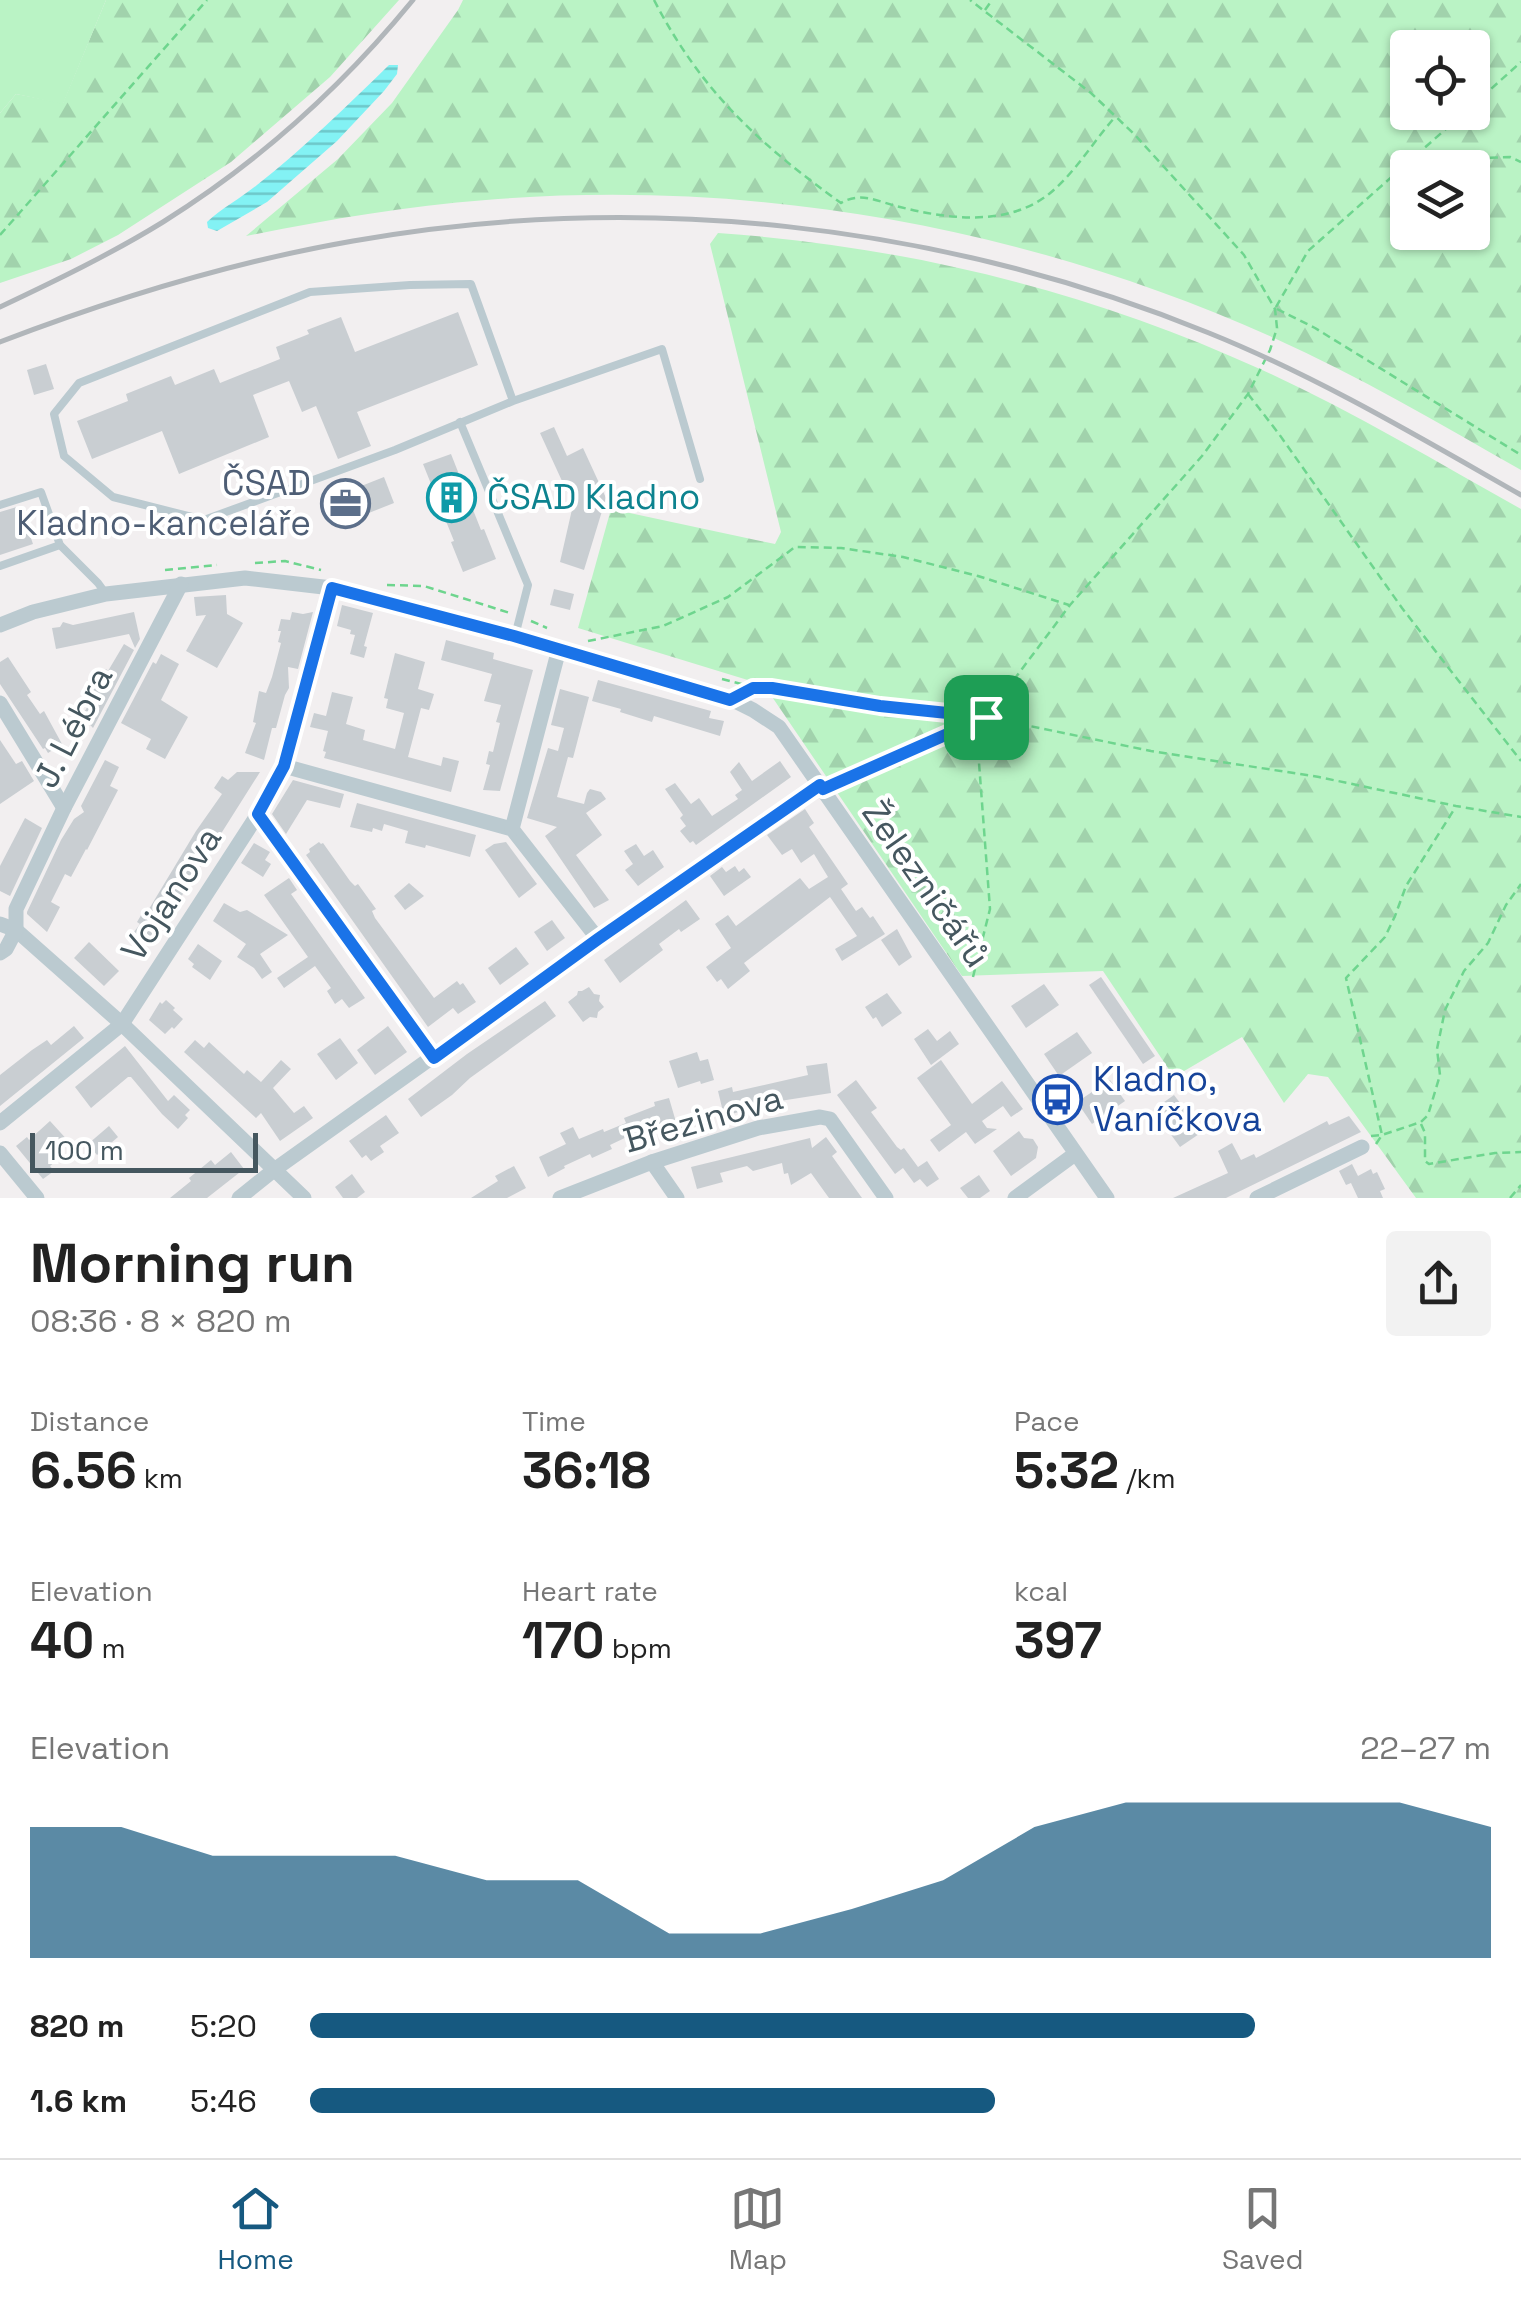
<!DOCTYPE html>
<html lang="en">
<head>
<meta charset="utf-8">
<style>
  :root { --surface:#fff; --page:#f2f2f2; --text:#222; --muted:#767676; --line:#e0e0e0; --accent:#165980 }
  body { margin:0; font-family:"Space Grotesk",sans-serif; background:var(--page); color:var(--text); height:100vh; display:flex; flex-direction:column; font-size:38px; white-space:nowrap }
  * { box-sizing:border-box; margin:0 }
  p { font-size:32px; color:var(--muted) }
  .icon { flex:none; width:55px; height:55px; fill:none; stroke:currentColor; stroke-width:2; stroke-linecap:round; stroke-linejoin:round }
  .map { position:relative; height:1198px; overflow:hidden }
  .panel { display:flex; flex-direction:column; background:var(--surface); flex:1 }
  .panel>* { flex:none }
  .buttons { position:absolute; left:1390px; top:30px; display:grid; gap:20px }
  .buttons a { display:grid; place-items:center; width:100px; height:100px; border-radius:10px; background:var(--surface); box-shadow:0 2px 8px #0004; font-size:50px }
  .scale { position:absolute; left:30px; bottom:25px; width:228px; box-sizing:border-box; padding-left:10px; border:5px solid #45575f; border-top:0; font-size:28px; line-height:35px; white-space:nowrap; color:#45575f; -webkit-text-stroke:8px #fff; paint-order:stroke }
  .pin { position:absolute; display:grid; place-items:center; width:85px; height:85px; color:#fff; margin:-42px; border-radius:20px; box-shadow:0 5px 15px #0006 }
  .round { display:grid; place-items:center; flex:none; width:105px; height:105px; border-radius:10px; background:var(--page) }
  .headline { display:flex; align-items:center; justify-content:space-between; height:170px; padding:0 30px }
  h1 { font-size:55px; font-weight:700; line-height:75px }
  .stats { display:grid; grid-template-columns:repeat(3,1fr); gap:15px; height:170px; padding:10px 30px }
  .stats div { display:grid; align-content:center }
  .stats b { font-size:50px; font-weight:700 }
  .stats small { font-size:28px; font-weight:400 }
  .stats p { font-size:28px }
  .chart { height:280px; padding:20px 30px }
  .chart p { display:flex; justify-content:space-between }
  .chart svg { width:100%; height:180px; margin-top:10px; fill:var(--accent); opacity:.7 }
  ul { padding:0 30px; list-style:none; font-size:32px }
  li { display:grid; grid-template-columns:160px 120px 1fr; align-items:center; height:75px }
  li i { height:25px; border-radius:12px; background:var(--accent) }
  .menu { display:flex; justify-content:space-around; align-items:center; height:140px; border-top:2px solid var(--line); background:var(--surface); font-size:28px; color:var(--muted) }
  .menu a { display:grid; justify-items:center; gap:5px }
  .menu .current { color:var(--accent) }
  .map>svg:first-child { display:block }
  .forest { fill:url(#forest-firs); fill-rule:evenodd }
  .pitch { fill:#baf3c5 }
  .water { fill:url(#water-rules) }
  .building { fill:#c9ced2 }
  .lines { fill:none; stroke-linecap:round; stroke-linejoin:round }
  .path { stroke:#6ed58e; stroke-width:2.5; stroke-dasharray:8 5; stroke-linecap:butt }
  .lane { stroke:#bbcad0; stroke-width:8 }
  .street { stroke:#bbcad0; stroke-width:15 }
  .rail { stroke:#b1b6ba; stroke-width:5 }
  .route-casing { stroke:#fff; stroke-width:20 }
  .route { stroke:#1a73e8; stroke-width:12 }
  .labels { text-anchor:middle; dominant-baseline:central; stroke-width:8; stroke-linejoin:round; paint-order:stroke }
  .service-label { font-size:35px; fill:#4e5e75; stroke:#fff; text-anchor:end }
  .culture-label { font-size:35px; fill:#0d838f; stroke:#fff; text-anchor:start }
  .street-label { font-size:35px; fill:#45575f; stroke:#fff }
  .transit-label { font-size:35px; fill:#164399; stroke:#fff; text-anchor:start }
</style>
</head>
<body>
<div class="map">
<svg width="1521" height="1198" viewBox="0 0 1521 1198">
  <defs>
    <pattern id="forest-firs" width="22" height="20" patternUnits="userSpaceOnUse" patternTransform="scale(2.5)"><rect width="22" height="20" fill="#baf3c5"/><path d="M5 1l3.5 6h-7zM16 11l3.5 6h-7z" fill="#a1d2ac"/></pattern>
    <pattern id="water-rules" width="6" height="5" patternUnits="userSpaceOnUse" patternTransform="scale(2.5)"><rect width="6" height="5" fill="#83f2f4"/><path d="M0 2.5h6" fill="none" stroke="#6dc7c9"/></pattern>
  </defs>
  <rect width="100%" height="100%" fill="#f2eff0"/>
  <!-- forest -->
  <g class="forest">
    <path d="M106,0H399L330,77L231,162L118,235L71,259L0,283V113L16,94L63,103Z"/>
    <path d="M463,0H1521V470C1440,424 1359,376 1274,338C1028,227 755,178 486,200C405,206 326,220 246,236L338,159L392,103L458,10ZM1408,48H1472V112H1408ZM1408,168H1472V232H1408Z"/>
    <path d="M718,233C906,246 1089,291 1260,369C1350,410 1435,461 1521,509V1198H1416L1328,1077L1308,1074L1284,1103L1242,1037L1174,1077L1103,971L962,976L764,685L578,628L611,509L775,544L781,532L710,244Z"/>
  </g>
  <!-- pitch -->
  <path class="pitch" d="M0,0H106L63,104L16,94L0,113Z"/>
  <!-- water -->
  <path class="water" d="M389,65H398L397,74L384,91L337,141L267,202L217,231L208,228L207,222C222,208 241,198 257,185C304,148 347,106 389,65Z"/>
  <!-- building -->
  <g class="building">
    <path d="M458,312L478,365L357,412L371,446L338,459L316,406L302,412L289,381L253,395L269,437L179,474L162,431L92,459L77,421L128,401L126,394L171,376L175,385L214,369L220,383L280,359L276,347L309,334L307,330L341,317L355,352Z"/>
    <path d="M46,364L54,389L34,395L27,370Z"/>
    <path d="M554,427L567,456L583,448L606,498L584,570L560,562L573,505L540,433Z"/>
    <path d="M451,454L481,530L484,529L496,559L463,572L451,542L454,541L423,464Z"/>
    <path d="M384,477L394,503L341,524L331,498Z"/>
    <path d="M20,506L33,544L0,555V512Z"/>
    <path d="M554,589L574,594L570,610L550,605Z"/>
    <path d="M226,595L227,614L243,623L217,668L186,651L206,615L196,616L194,597Z"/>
    <path d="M342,605L373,613L364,646L367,647L364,658L350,654L355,635L350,634L351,630L337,626Z"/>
    <path d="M134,612L140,639L135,648L129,634L56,649L52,628L60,627L63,622L73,625Z"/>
    <path d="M292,612L303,614L313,612L298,669L288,667L289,688L285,695L276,728H272L264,760L245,753L256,723L253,722L259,691L266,693L272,677L281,643L278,642L281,631H278L281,619L290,620Z"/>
    <path d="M446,640L494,653L493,659L533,670L500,791L483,790L490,765L486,764L489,751L493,752L500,723L496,722L501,705L484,701L492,674L441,660Z"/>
    <path d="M124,644L134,650L93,728L82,716L89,704L86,702L102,673L106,669L108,671Z"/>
    <path d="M395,653L425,662L418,689L434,694L429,710L421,708L408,757L441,766L443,757L459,761L451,792L324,758L326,752L323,751L328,731L310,727L314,713L326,716L332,692L353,697L346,724L365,730L363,740L395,749L404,713L386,708L388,699L384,698Z"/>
    <path d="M161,654L179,664L161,700L188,717L165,759L146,749L151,739L121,723L153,662L156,664Z"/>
    <path d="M8,657L31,692L27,695L40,714L44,711L62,744L48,753L45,748L43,749L0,684V662Z"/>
    <path d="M598,680L711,711L709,718L724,721L720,736L654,716L652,722L620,712L621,709L592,701Z"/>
    <path d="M560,689L589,697L573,758L568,757L557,797L584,804L587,793L590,789L601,792L606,799L586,813L602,835L576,855L609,900L594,908L545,836L557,827L527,818L548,748L558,751L564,728L551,725Z"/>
    <path d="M0,740L16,764L22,761L34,781L0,804Z"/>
    <path d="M105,760L119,767L110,786L118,790L87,850L86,849L71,877L65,874L51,902L60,907L47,932L27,914V912L61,840L74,819L84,812L81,806Z"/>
    <path d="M780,761L791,777L696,845L693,841L690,843L680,831L686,826L680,818L683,815L665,789L675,783L691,804L699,798L712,816L738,799L735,795L742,790L730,772L739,762L752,781Z"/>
    <path d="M237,772H260L152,943L134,932L140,924L137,922L146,907L149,909L196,831L222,794L214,788L222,776L228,780Z"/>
    <path d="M293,780L344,794L340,808L307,800L286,834L272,814Z"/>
    <path d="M357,803L476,835L470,857L426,845L425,848L405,843L408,831L384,824L382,831L373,828L372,832L350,827Z"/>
    <path d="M805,809L814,823L809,827L848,884L841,889L856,911L862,907L870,918L873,916L885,934L842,961L835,949L857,936L830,897L744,963L750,971L728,989L721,979L717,982L706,967L731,948L715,924L728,915L736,926L800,878L809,889L828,877L814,854L801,863L792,849L782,855L767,835Z"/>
    <path d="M25,818L42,828L10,896L0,891V866Z"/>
    <path d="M319,842L321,844L323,843L350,881L355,886L358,884L376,909L372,911L375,918L434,998L457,981L460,985L463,983L476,1002L458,1014L453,1008L428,1027L306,855L310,852L309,849Z"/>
    <path d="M506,842L537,884L519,898L485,850L494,844Z"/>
    <path d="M254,843L270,852L265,860L271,864L263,877L241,863Z"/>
    <path d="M636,844L644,856L653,850L664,867L638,886L625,870L633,864L624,851Z"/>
    <path d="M735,866L739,872L744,868L751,877L724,896L710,876L722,867L726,872Z"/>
    <path d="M289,878L297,890L291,894L365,998L349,1008L342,999L335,1004L327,991L331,988L315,966L284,988L277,978L308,957L264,895Z"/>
    <path d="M409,883L424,896L405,910L394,896Z"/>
    <path d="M686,900L700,919L681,932L679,929L659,944L663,950L620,983L604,960Z"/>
    <path d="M224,903L240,912L247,910L288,935L260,954L272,972L262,979L254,968L237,957L246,944L213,921Z"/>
    <path d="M552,920L565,938L547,951L534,932Z"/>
    <path d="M897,929L912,957L899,966L881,940Z"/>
    <path d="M89,942L119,971L104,986L74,958Z"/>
    <path d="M198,944L222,961L210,980L192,967L194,964L188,959Z"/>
    <path d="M516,947L529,964L500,985L488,968Z"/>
    <path d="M1101,977L1155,1056L1143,1064L1089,985Z"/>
    <path d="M1044,984L1059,1005L1026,1028L1011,1006Z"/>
    <path d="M589,987L594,994L600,995L599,1001L604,1007L598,1012L597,1018L590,1017L583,1022L568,1002L577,995L578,991H582Z"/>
    <path d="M887,993L902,1013L882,1027L876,1017L873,1019L865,1007Z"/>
    <path d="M166,1000L175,1008L173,1010L183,1019L174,1029L172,1027L165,1034L149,1020L160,1002L162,1004Z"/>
    <path d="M545,1001L556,1016L470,1078L452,1095L421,1117L408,1099L467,1054Z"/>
    <path d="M74,1026L84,1038L0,1106V1075L32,1050L47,1040L51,1045Z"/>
    <path d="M388,1026L407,1052L375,1075L357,1050Z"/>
    <path d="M928,1029L937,1041L950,1031L959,1044L931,1065L914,1039Z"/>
    <path d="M1077,1032L1092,1053L1059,1076L1044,1054Z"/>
    <path d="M340,1038L358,1063L336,1080L317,1054Z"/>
    <path d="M195,1040L204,1048L209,1042L244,1074L247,1070L261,1082L281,1060L291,1069L273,1088L294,1113L304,1106L313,1118L280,1141L261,1113L256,1118L184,1052Z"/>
    <path d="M125,1046L168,1101L174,1095L190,1110L185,1115L188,1118L178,1129L162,1114L131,1077H128L91,1108L75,1087Z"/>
    <path d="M697,1052L700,1061L708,1059L714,1080L701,1084L700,1081L678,1088L669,1061Z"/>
    <path d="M941,1060L972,1104L1002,1081L1023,1109L1011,1117L1003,1106L982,1121L987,1128L997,1129L975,1144L966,1132L939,1152L930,1140L951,1125L917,1078Z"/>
    <path d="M827,1063L831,1093L780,1101L724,1116L718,1091L732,1087L733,1092L808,1075L806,1066Z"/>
    <path d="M856,1080L877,1108L871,1112L897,1147L901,1150L904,1148L918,1167L927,1161L939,1179L927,1187L920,1179L914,1183L903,1168L895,1174L837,1095Z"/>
    <path d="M1110,1080L1125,1101L1092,1124L1077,1102Z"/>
    <path d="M1174,1095L1202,1132L1180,1147L1153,1110Z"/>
    <path d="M669,1098L676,1122L682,1121L686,1134L666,1140L662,1127L632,1138L631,1135L610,1145L612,1149L592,1158L590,1154L564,1166L565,1168L548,1177L539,1157L566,1144L560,1133L573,1127L579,1139L603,1129L604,1132L626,1123L624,1118L655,1106L654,1102Z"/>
    <path d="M386,1115L399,1133L380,1146L384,1152L371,1161L366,1155L362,1158L349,1141Z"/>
    <path d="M1349,1116L1361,1132L1226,1198H1173L1228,1173L1218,1151L1232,1143L1241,1160L1254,1154L1256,1158L1327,1121L1329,1125Z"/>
    <path d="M50,1121L70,1143L53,1156L56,1161L50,1166L54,1171L43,1179L16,1146L27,1137L29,1140Z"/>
    <path d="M109,1126L118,1137L97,1155L88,1144Z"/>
    <path d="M1019,1131L1024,1138L1033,1139L1038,1147L1036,1158L1011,1176L993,1151Z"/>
    <path d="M826,1137L837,1152L832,1156L862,1198H829L811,1173L791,1185L788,1173L784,1174L782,1163L753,1171L747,1166L720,1173L723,1182L697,1189L691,1167L810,1138L812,1148Z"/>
    <path d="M231,1152L244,1169L207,1198H170L191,1181L189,1178L211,1160L215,1165Z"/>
    <path d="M1352,1164L1358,1176L1371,1169L1373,1174L1377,1172L1385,1189L1380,1191L1383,1198H1358L1351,1183L1346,1185L1339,1171Z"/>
    <path d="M514,1166L526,1188L507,1198H471L498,1181L495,1176Z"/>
    <path d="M352,1174L365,1192L357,1198H343L335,1187Z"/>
    <path d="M979,1175L990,1191L980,1198H968L960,1188Z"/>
  </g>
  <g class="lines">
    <!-- path -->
    <g class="path">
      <path d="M654,0C701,91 759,144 841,203C862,191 878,202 900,207C948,219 1007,227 1049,194C1075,173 1093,142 1115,117"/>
      <path d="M985,10L992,0"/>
      <path d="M1472,106L1521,62"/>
      <path d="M1412,161L1510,157L1521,162"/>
      <path d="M0,235L207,0"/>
      <path d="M1276,307L1308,251L1465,112"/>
      <path d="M1277,309L1315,328L1521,455"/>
      <path d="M1248,394L1279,434L1402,608L1521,761"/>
      <path d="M255,563L285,561L321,570"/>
      <path d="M165,570L217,565"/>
      <path d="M387,585L424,586L510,613"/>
      <path d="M531,621L547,628"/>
      <path d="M588,641L663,626L728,597L795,547L841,548L903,557L978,576L1069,605"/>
      <path d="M722,679L753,687"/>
      <path d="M749,689L753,687L772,688L880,706L986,717L1151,751L1319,777L1456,806L1521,817"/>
      <path d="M838,782L986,717L1070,605L1202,456L1248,394L1270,350L1277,328L1275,309L1244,255L1135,135L1091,93L970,0"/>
      <path d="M973,977L990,909L976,723"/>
      <path d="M1421,1124L1425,1133V1161L1429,1164L1495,1153L1521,1152"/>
      <path d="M1371,1136L1382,1135L1346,978L1385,937L1395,916L1406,886L1455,808"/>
      <path d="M1376,1144L1382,1135L1421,1122L1428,1115L1440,1075L1437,1049L1445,1010L1464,971L1488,943L1506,905L1521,884"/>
      <path d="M1510,1198L1521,1185"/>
    </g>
    <!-- lane -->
    <g class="lane">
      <path d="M513,401L471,284L410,285L310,292L79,383L54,414L64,456L113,497L204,520L395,450L513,401L662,349L700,479"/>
      <path d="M460,422L528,585L515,636"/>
      <path d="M0,505L41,492L60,545L98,583L106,594"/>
      <path d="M0,566L60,545"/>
    </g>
    <!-- street -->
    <g class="street">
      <path d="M0,625L33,612L106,594L245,578L332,588L515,636L733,700L753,710L779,727L1107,1198"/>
      <path d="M0,703L64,808"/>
      <path d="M284,766L512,829L598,939"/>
      <path d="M258,814L434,1058"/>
      <path d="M512,829L559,649"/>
      <path d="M0,924L16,930L122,1024L304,1198"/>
      <path d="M0,953L6,949L16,930V909L64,808L181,584"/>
      <path d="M0,1123L122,1024L258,814L284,766L332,588"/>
      <path d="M0,1153L37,1198"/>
      <path d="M652,1162L677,1198"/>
      <path d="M239,1198L274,1170L598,939L820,785"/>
      <path d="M560,1198L652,1162L758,1128L820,1117L830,1119L886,1198"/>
      <path d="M1015,1198L1075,1154"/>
      <path d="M1257,1198L1362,1147"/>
    </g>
    <!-- rail -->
    <g class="rail">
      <path d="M0,307C55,281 111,254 163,222C259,162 341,88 413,0"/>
      <path d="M0,342C115,298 232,262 353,241C640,190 939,223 1209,333C1318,377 1419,437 1521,495"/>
    </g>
  </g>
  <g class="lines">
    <defs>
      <path id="route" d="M332,588L514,636L730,700L753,688H772L880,706L986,717L823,789L820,785L598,939L434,1058L258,814L284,766Z"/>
    </defs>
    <!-- route casing -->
    <use href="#route" class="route-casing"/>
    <!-- route -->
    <use href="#route" class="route"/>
  </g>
  <!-- icons -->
  <defs>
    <symbol id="building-ring" viewBox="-11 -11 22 22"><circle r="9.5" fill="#fff" stroke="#0f9aa8" stroke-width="1.5"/><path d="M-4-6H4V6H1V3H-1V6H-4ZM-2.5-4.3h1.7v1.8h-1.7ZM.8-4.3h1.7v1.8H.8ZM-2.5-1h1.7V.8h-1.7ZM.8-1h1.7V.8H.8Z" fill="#0f9aa8"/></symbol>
    <symbol id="office-ring" viewBox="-11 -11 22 22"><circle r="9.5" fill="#fff" stroke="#5c6f8a" stroke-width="1.5"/><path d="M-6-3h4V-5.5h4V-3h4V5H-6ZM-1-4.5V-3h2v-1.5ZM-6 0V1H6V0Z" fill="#5c6f8a"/></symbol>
    <symbol id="bus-ring" viewBox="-11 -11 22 22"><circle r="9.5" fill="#fff" stroke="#1a4fb4" stroke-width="1.5"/><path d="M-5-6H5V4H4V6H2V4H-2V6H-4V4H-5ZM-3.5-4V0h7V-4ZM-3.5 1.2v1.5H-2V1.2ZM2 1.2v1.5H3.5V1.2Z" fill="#1a4fb4"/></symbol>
  </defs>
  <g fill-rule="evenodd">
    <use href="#building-ring" x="424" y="470" width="55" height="55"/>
    <use href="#office-ring" x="318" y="476" width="55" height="55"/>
    <use href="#bus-ring" x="1030" y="1072" width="55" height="55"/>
  </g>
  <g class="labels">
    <!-- service labels -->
    <g class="service-label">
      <text x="311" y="483">ČSAD<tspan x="311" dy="40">Kladno-kanceláře</tspan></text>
    </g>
    <!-- culture labels -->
    <g class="culture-label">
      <text x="487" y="497">ČSAD Kladno</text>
    </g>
    <!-- street labels -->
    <g class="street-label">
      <text transform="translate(73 727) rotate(-63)">J. Lébra</text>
      <text transform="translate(926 884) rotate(55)">Železničářů</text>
      <text transform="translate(171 894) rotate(-57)">Vojanova</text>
      <text transform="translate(703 1119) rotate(-16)">Březinova</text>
    </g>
    <!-- transit labels -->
    <g class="transit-label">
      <text x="1093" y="1079">Kladno,<tspan x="1093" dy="40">Vaníčkova</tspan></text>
    </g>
  </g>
</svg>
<div class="buttons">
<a><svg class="icon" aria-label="locate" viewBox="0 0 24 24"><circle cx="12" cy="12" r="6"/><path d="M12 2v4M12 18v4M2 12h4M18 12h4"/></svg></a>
<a><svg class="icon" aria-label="layers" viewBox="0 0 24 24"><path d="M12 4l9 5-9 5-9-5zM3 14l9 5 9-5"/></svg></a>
</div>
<div class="scale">100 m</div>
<div class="pin" style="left:986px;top:717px;background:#1e9e55"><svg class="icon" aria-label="arrive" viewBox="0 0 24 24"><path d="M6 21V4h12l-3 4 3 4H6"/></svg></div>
</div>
<section class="panel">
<div class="headline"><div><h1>Morning run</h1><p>08:36 · 8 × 820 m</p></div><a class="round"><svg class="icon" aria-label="share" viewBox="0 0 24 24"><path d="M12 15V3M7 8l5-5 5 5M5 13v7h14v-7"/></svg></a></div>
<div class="stats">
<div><p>Distance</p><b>6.56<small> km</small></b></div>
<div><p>Time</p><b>36:18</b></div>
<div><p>Pace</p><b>5:32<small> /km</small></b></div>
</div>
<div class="stats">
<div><p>Elevation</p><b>40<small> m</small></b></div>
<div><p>Heart rate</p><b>170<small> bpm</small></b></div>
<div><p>kcal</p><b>397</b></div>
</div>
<div class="chart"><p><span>Elevation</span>22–27 m</p>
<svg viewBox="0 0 160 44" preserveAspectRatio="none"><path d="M0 44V12L10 12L20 19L30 19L40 19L50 25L60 25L70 38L80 38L90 32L100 25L110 12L120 6L130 6L140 6L150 6L160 12V44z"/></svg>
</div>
<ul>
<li><b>820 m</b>5:20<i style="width:80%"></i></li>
<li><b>1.6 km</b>5:46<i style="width:58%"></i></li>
</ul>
</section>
<nav class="menu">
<a class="current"><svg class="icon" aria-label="home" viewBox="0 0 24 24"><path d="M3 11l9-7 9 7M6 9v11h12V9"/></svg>Home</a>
<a><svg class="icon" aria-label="map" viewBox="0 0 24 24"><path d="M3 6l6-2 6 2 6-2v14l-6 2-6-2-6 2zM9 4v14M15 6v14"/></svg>Map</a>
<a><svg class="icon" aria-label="saved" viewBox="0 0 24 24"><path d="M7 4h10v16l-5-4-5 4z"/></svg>Saved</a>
</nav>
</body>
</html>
